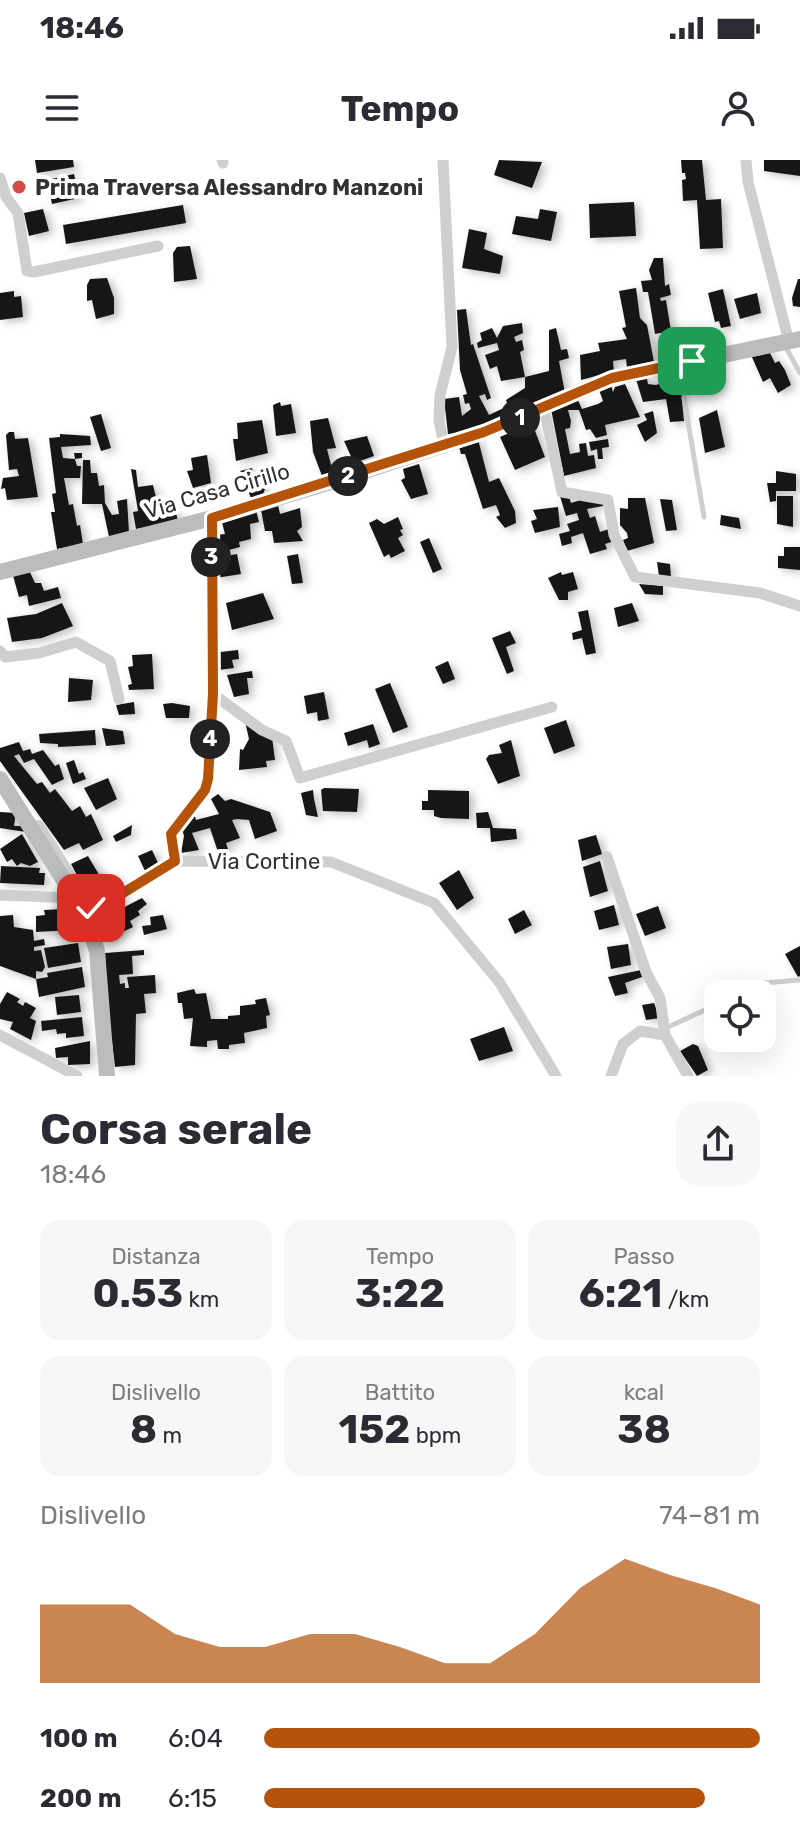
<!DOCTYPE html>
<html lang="it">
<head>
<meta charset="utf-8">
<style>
  :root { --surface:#fff; --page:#f7f7f7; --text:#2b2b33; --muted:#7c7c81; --accent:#b45309 }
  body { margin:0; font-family:Rubik,sans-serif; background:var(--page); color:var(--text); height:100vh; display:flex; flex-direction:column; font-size:30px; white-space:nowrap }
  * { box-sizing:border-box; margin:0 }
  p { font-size:26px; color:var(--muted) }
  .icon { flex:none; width:44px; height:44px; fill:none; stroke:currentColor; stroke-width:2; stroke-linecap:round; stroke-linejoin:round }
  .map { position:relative; height:916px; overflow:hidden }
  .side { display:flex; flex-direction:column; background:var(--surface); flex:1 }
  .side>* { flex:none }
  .controls { position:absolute; left:704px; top:820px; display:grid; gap:16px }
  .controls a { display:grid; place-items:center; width:72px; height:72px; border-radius:16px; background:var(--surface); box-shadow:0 8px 32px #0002; font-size:40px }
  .pin { position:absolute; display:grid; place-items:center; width:68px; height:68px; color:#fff; margin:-34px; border-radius:16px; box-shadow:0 4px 12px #0006 }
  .km { position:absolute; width:40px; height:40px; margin:-20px; border-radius:50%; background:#222; color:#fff; font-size:22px; line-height:40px; text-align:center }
  .round { display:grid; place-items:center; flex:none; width:84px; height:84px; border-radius:24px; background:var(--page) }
  .headline { display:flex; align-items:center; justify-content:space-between; height:136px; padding:0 40px }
  h1 { font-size:44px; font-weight:700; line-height:60px }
  .stats { display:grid; grid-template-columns:repeat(3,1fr); gap:12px; height:136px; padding:8px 40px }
  .stats div { display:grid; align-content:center; border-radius:20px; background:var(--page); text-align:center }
  .stats b { font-size:40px; font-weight:700 }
  .stats small { font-size:22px; font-weight:400 }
  .stats p { font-size:22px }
  .chart { height:224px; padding:16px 40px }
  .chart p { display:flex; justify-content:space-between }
  .chart svg { width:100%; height:144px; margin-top:8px; fill:var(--accent); opacity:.7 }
  ul { padding:0 40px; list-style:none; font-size:26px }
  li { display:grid; grid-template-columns:128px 96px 1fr; align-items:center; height:60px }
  li i { height:20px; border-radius:10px; background:var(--accent) }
  .status { display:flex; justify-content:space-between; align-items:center; height:56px; padding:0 40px; background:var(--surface); direction:ltr }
  .status svg { height:22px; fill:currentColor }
  header { display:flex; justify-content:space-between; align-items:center; height:104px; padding:0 40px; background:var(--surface); font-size:36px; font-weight:700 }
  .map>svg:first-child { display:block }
  .building { fill:#191919; filter:url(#shadow) }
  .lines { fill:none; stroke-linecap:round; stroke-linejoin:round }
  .lane { stroke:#cfcfcf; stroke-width:5 }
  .street { stroke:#cfcfcf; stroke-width:11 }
  .secondary { stroke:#bcbcbc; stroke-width:16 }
  .route-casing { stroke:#fff; stroke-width:16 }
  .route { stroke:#b45309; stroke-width:10 }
  .poi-dot { fill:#d44b49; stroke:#fff; stroke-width:3 }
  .labels { text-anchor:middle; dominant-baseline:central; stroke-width:8; stroke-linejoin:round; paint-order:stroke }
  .poi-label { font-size:22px; font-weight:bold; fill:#323232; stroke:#fff; text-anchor:start }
  .street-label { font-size:22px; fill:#323232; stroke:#fff }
</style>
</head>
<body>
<div class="status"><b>18:46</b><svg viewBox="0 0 49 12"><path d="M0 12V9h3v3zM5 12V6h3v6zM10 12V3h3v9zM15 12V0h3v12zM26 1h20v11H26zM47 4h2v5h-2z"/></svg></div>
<header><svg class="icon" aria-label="menu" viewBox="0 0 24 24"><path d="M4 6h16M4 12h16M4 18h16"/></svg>Tempo<svg class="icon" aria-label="person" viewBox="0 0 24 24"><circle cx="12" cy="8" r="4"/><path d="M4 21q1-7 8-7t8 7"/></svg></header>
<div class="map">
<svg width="800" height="916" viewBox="0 0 800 916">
  <defs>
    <filter id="shadow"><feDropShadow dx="4.5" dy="2.5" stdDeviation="4" flood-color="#0004"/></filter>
  </defs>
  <rect width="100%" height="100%" fill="#fff"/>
  <!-- building -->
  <g class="building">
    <path d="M35,0H73L74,7L37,13Z"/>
    <path d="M499,0L542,2L532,28L494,15Z"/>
    <path d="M681,0H702L706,40L721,39L723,88L700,89L697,40L683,41L682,20L686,19L685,13H682Z"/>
    <path d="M764,0H800V16L764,11Z"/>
    <path d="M74,14L79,38L52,44L47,20Z"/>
    <path d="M634,42L636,76L590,78L589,44Z"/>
    <path d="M183,45L186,63L66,84L63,65Z"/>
    <path d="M43,49L49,71L29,76L24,53Z"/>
    <path d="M540,49L557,52L551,81L512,74L516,56L538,59Z"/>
    <path d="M469,69L487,73L484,89L503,96L500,114L462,108Z"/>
    <path d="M190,86L197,119L174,122L173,93L177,87Z"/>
    <path d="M654,98H663L665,126L669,124L671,135L660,138L661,141L666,140L671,171L655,174L648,132H643L641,121L652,120L649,110Z"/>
    <path d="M107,118L114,138V154L96,159L92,140L87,141V125L90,119Z"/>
    <path d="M798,119H800V147L793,146L792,138Z"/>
    <path d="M636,128L640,158L647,165L654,202L627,208L626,199L613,201L614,211L581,220L580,195L600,191L598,183L627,179L622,168L626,167L619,131Z"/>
    <path d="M723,129L731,166L721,168L719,161L715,162L708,133Z"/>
    <path d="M14,131V137L21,136L23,157L0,160V133Z"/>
    <path d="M757,133L761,153L740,159L734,139Z"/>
    <path d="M466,149L471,185L473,184L491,238L487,240L485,234L479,236L489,255L508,246L506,240L525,228V217L549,211V170L556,168L561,190L567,189L569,198L559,201L565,233L467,272L448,274L444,239L459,237L462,256L471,249L469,243L465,244L463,235L467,234L460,210L457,150Z"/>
    <path d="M522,163L523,173L514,177L516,182L522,180L524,190L520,192L525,217L501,221L497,206L490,209L485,195L499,190L497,183L478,188L477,183L482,180L480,173L492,168L497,178L503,166Z"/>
    <path d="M688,172L690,179L718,173L719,179L714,180L717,195L698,197L696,191L680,194L682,200L662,203L658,183L677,181L675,175Z"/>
    <path d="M768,189L775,203L779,201L785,210L791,225L778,233L770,218L763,222L751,195Z"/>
    <path d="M705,205L706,215L718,213L719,225L697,228L694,206Z"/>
    <path d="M679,211L684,261L670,262L666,239L643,242L635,216L646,214L648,224L656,225L662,223L660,213Z"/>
    <path d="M625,224L640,257L605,265L607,275L596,278L590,269L586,270L579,250H568L571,261L570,268L565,269L570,294L580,292L579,284L586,283L588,296L594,295L596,308L564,316L551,249L577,238L582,249L598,244L603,241L599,230L611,225L613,232L615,227Z"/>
    <path d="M280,242L281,246L291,244L296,273L276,276L273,245Z"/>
    <path d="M717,250L725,287L705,293L699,258Z"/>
    <path d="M653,251L657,273L645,282L637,265L647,260L644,254Z"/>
    <path d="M101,254L111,288L101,291L90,257Z"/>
    <path d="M328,258L336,288L327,289L333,313L322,316L313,292L310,261Z"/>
    <path d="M262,260L268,293L236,301L233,279H238L237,263Z"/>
    <path d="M532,263L545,297L515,310L500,277Z"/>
    <path d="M9,272H14L15,279L28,278L38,337L7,340L5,328L1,329L3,318L19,316L17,309L9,310L6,275Z"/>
    <path d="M60,274L90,276L91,285L61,287L63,298L75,299L74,293H82V298L75,299L77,306H81L80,318H64L69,345L73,344L77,366L80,365L83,384L57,389L51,352H55L52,334L56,333L49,278L60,277Z"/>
    <path d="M367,276L374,296L354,303L344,281Z"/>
    <path d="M478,279L489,322L499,318L515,351L516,363L505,368L496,357L500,355L496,345L483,349L465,294H461L458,283Z"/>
    <path d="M608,279L609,287L602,288L603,299H598L597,289L591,291L589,282Z"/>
    <path d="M207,295L211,323L193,328L187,311L193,310L191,298Z"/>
    <path d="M83,300H90L91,313H97L99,326L104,325L105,343L112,355L119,354L117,341L127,339L129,373L109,377L102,344H82Z"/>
    <path d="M419,304L428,334L411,339L401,320L405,318L403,309Z"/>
    <path d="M252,308L255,323L261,322L265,329L263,334L251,338L240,311Z"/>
    <path d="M131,309L136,310L138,327L153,325L160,354L175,349L178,361L136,369L133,352L138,351Z"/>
    <path d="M776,311L796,314V331H776V341L770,342L767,323H776Z"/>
    <path d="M559,333L569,336L571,343L587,338L603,341V346L587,349L590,358L595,356L600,372L609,369L614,381L605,384L607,389L590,394L583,373L571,377L572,383L562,386L559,374L570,371L567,364L579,360L577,353L566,356Z"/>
    <path d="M777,336H793V367L777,364Z"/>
    <path d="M628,338H645L654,383L627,391L623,380L628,378L627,373L620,365V348L628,349Z"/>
    <path d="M660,339L672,340L677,370L666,371Z"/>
    <path d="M278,345L280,354L300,348L302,367L297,371L303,381L274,383L272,371H265L261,350Z"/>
    <path d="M558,347L560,367L535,373L531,361L537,359L533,350Z"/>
    <path d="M256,350L259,362L250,364L251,379L239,382L240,387L229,390L230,393L217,394L215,375L225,374L221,359Z"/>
    <path d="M721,355L739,358L741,369L720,365Z"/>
    <path d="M398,357L403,369L400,370L403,375L398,378L405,391L391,398L389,394L384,397L369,363L377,359L384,364Z"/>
    <path d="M429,378L442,409L433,413L420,382Z"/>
    <path d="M784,387H800V410L778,408V396H784Z"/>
    <path d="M237,394L241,414L216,418L215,398Z"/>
    <path d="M298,394L303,423L292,424L287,396Z"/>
    <path d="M657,402L670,404L671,417L659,416Z"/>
    <path d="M28,408L35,423H41L44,431L58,427L61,438L29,446L27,435L19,437L12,412Z"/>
    <path d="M561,412L562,415L573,412L578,429L568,432V440H559L548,418Z"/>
    <path d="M639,424L663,426V435L645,434Z"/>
    <path d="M263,433L274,459L232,470L226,443Z"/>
    <path d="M62,443L73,466L42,478L12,482L7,458L36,454Z"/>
    <path d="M632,443L639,461L618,467L614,448Z"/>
    <path d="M588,450L596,493L586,495L582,478L573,480L572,473L582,470L578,452Z"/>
    <path d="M510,471L516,483L506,487L514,511L507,514L492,478Z"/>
    <path d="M238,490L239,499L232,500L234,508L219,510L220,492Z"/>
    <path d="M152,494L154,529L129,530L128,525L132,524L128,507L133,506L132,495Z"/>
    <path d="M448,501L455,519L443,524L435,507Z"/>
    <path d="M252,511L253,518H247L249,534L234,537L227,515Z"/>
    <path d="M69,518L93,520L91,540L68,542Z"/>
    <path d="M390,523L408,567L393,573L375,529Z"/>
    <path d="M324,532L329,559L318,561L317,552L307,554L304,536Z"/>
    <path d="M134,542L135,554L119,555L116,545Z"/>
    <path d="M172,543L190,546L189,558H166L163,544Z"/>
    <path d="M244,557L260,575L272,577L275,600L266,601L267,607L239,610L240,589L243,590L249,579Z"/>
    <path d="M566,560L575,586L554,594L544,568Z"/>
    <path d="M373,564L380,584L369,588L367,580L348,586L344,573Z"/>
    <path d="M102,568L123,571L125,584L106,586Z"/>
    <path d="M95,570L96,585L58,587V584L40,583L39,574Z"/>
    <path d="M511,580L520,616L498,624L486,599L489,595L502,593L499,585Z"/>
    <path d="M19,582L23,591L30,589L32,594L43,590L55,606L59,604L64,619L52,625L34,599L24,603L19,594L14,596L37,624L42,622L50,633L55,629L72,651L80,646L86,657L91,654L103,680L83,690L79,683L64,690L0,601V588Z"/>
    <path d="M74,600L79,614L83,612L86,619L73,624L66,603Z"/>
    <path d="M108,618L117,639L96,650L84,628Z"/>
    <path d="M324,628L359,629L357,652L323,651L321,630Z"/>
    <path d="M313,630L314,639L318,657L306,655L301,633Z"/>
    <path d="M428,630L469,631V659L441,658L434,656V650H422V641H428Z"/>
    <path d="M218,634L225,641L231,639L270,652L277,671L255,679L249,660L237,659L232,660L240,678L226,683L228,689L218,692L210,668L192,673L199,690L181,693L184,676L181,665L194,653L196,660L219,654L211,639Z"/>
    <path d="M0,652L16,653L14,666H22L26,672L0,668Z"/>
    <path d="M488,652L493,668L516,669L517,679L491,682L490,668H477L476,653Z"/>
    <path d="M132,665L131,675L116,682L113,676Z"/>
    <path d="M22,674L38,702L30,706L21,703L17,706L12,699L7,702L0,689Z"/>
    <path d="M596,675L602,694L582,701L578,680Z"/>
    <path d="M152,690L159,705L146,713L138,696Z"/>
    <path d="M88,696L111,735L94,743L84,720L80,721L71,704Z"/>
    <path d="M600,701L608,731L590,737L583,707Z"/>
    <path d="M1,706L40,708L39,713H45L44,725L0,723Z"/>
    <path d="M459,710L474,738L457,750L439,723Z"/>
    <path d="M142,738L147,744L138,751L140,755L130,761L133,767L106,780L92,752L105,746L109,755Z"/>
    <path d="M614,745L619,765L599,770L594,751Z"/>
    <path d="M658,746L666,768L645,776L636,754Z"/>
    <path d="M64,749L71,770L36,772V756L45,755L44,750Z"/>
    <path d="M524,750L532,765L515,774L508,759Z"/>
    <path d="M13,755L14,767L33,770L34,781L44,779L45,785L34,787V791L41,790L45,807L42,812L36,811V819L0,806V756Z"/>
    <path d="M163,755L167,769L144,775L142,766L151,765L150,757Z"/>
    <path d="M78,783L81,802L48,808L44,788Z"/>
    <path d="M628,784L631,805L611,809L607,787Z"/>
    <path d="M800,786V816L798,817L785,794Z"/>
    <path d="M144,790V795L132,796L133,814L119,815L120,824L125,823V828H129L127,817L155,815L156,833L144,834L146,853L136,854L135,905L115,907L112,882H109L105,793Z"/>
    <path d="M82,807L85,827L39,837L36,819L48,817L47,813Z"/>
    <path d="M641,810L642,817L625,823L628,833L615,836L608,817Z"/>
    <path d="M194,829L196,834L206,833L211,859H228V856L240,855V846L256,844L255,840L266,838L270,855L266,856L267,868L244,873L245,883L229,885V889H218L217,880L207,881V887L190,886L193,858L184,859L182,843H178L177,833Z"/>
    <path d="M7,832L20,839L17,842L23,846L25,842L36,848L30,858L36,861L31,880L10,869L13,862L0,859V844Z"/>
    <path d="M79,835L81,852L57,855L55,837Z"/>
    <path d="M654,843L660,858L646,860L642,845Z"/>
    <path d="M82,857L84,876L66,878V873L57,874L56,869L42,871L41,861Z"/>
    <path d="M504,867L513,891L479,901L470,879Z"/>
    <path d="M90,881V904L68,905V897L56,898L55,888Z"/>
    <path d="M693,884L698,886L708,910L697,916L680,891Z"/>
  </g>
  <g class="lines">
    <!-- lane -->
    <g class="lane">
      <path d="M784,184L800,213"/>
      <path d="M691,206L684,238L704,357"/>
      <path d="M739,834L763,823L800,820"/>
      <path d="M666,868L718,844"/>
    </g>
    <!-- street -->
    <g class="street">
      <path d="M222,0L223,3"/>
      <path d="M443,0L452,187L440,235L439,261L444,285"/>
      <path d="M746,0L748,22L789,182"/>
      <path d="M0,18L6,37L18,53L27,111L34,112L158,86"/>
      <path d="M544,248L562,332L608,340L614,375L635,417L760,433L800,446"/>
      <path d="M0,491L5,497L39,493L76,482L110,501L119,539"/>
      <path d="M213,534L262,570L286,581L300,618L552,547"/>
      <path d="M28,664L39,666L91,748L110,741L175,701L331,702L434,743L500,823L556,916"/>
      <path d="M607,697L646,812L660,838L665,875"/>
      <path d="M175,701L171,674L205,630L208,619L213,534L212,358"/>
      <path d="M0,735L75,738"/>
      <path d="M0,875L77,916"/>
      <path d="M611,916L623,884L640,871L665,875L688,916"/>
    </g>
    <!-- secondary -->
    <g class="secondary">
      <path d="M0,412L212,358L337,320L484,272L612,218L800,179"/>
      <path d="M0,619L85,754L97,791L107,916"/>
    </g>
  </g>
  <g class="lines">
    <defs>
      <path id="route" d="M91,748L110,741L175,701L171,674L205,630L208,619L213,534L212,358L484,272L612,218L692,201"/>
    </defs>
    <!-- route casing -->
    <use href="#route" class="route-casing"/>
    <!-- route -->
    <use href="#route" class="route"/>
  </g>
  <!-- markers -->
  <circle class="poi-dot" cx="19" cy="27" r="8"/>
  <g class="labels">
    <!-- poi labels -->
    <g class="poi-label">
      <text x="35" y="27">Prima Traversa Alessandro Manzoni</text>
    </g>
    <!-- street labels -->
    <g class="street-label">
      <text transform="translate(217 331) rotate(-16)">Via Casa Cirillo</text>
      <text x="264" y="701">Via Cortine</text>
    </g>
  </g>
</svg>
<div class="controls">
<a><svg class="icon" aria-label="locate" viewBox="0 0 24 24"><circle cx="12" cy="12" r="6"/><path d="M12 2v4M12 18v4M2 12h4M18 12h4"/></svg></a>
</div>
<div class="pin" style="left:692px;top:201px;background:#1e9e55"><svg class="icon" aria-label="arrive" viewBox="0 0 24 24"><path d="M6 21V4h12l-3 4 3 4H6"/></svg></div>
<div class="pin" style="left:91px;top:748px;background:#d93025"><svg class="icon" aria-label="check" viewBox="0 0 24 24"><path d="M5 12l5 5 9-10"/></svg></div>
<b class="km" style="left:520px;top:258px">1</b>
<b class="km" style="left:348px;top:316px">2</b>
<b class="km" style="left:211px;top:397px">3</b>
<b class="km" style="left:210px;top:579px">4</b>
</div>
<section class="side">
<div class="headline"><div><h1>Corsa serale</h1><p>18:46</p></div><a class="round"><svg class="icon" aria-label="share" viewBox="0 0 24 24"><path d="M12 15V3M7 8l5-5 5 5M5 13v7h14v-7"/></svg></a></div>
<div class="stats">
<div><p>Distanza</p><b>0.53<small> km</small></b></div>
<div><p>Tempo</p><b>3:22</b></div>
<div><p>Passo</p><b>6:21<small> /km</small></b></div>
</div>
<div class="stats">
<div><p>Dislivello</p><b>8<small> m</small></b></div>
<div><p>Battito</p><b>152<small> bpm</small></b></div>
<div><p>kcal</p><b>38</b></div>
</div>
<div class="chart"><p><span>Dislivello</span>74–81 m</p>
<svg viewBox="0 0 160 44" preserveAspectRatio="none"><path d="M0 44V20L10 20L20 20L30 29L40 33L50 33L60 29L70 29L80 33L90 38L100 38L110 29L120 15L130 6L140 11L150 15L160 20V44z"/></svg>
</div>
<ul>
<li><b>100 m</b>6:04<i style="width:100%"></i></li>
<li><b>200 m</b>6:15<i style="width:89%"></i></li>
</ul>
</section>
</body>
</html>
